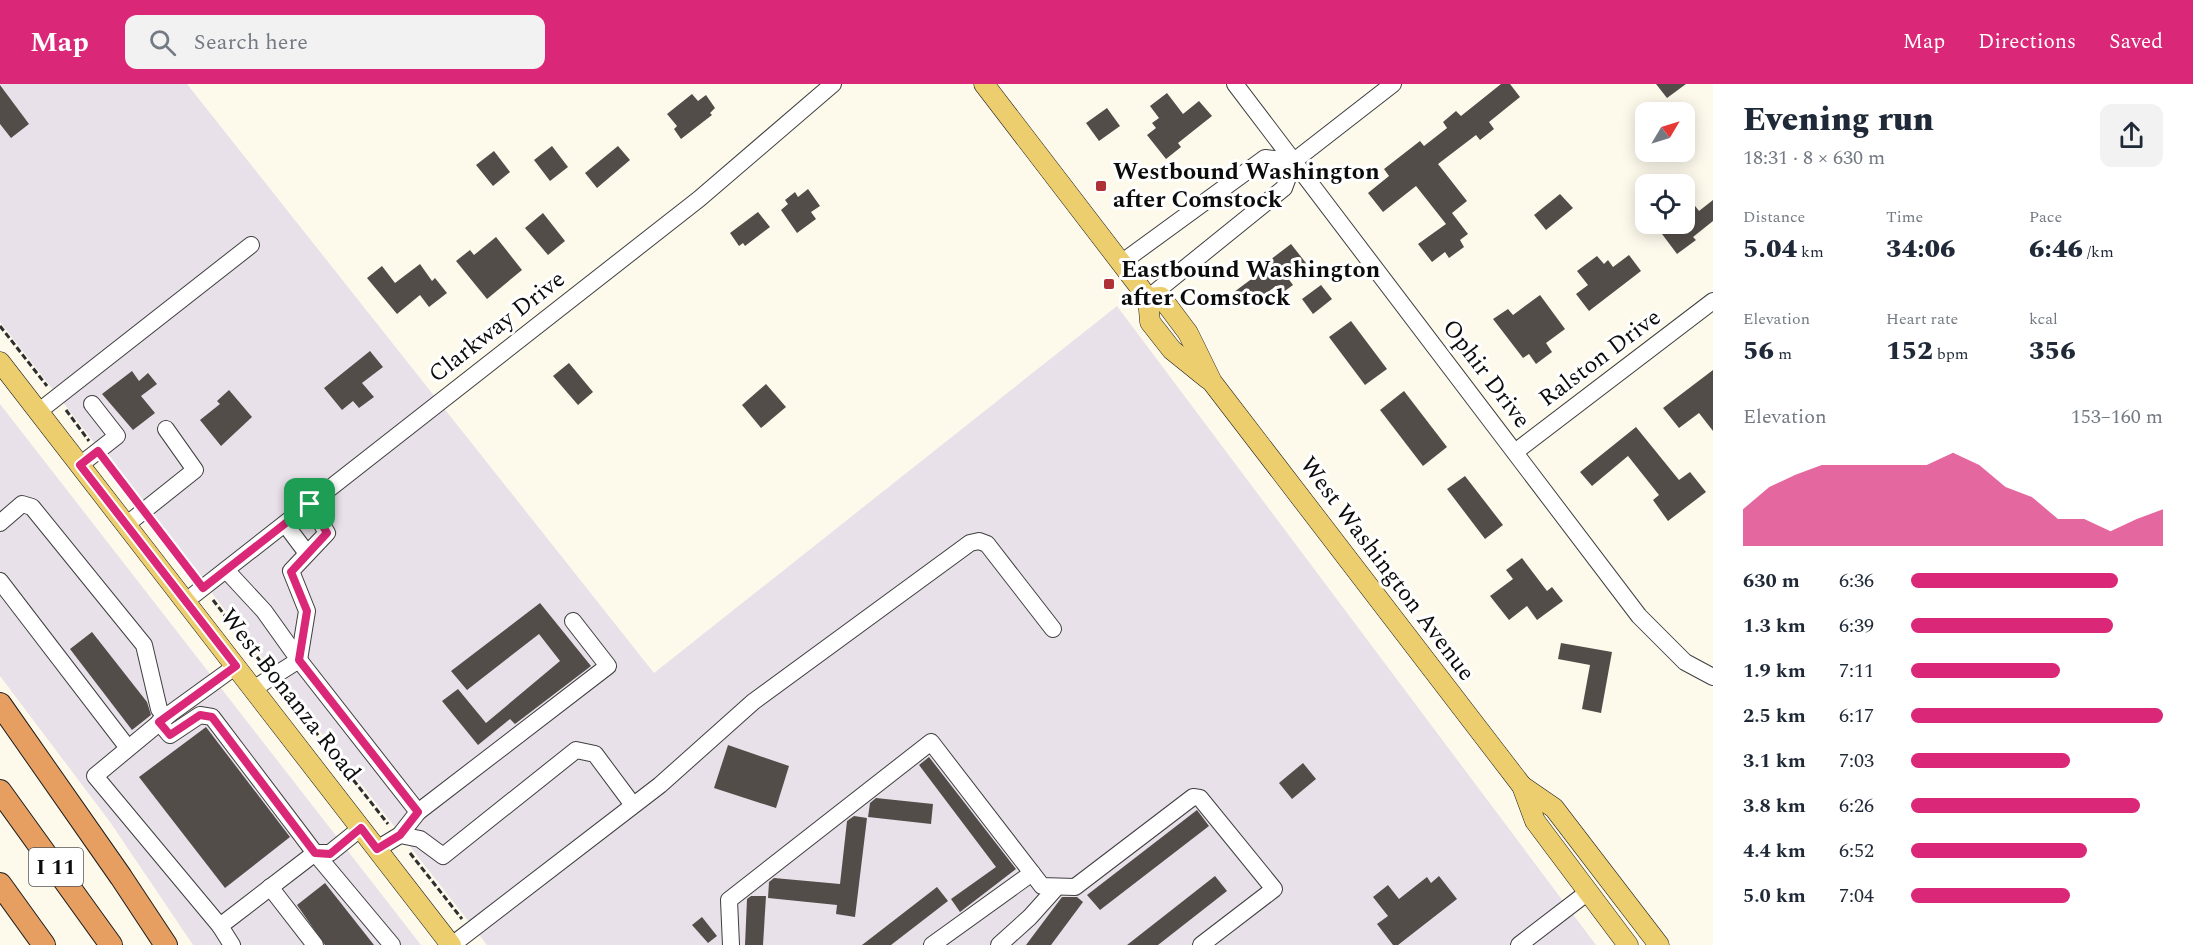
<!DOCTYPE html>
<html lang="en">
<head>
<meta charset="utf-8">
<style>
  :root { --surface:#fff; --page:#f2f2f3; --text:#1f2937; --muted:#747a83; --accent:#db2777 }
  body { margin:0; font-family:Spectral,serif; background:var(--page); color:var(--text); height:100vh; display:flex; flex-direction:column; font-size:22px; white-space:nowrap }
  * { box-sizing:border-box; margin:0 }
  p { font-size:20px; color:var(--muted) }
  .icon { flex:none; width:33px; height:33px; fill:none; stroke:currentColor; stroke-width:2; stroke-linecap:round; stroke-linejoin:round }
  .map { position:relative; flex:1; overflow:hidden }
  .sheet { display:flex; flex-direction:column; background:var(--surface); width:480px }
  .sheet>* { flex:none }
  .needle { width:39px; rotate:52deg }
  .tools { position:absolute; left:1635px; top:18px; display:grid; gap:12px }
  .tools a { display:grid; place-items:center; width:60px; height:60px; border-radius:12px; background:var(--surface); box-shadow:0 3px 15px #0003; font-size:30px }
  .pin { position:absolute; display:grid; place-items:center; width:51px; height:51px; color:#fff; margin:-26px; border-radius:12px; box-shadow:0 3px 9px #0006 }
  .round { display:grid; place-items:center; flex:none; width:63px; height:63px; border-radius:12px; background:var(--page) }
  .head { display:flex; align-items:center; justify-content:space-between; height:102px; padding:0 30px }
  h1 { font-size:33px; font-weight:800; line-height:45px }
  .stats { display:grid; grid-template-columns:repeat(3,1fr); gap:9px; height:102px; padding:6px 30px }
  .stats div { display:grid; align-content:center }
  .stats b { font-size:26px; font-weight:800 }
  .stats small { font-size:16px; font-weight:400 }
  .stats p { font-size:16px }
  .chart { height:168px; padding:12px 30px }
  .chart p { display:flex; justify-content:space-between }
  .chart svg { width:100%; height:108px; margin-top:6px; fill:var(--accent); opacity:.7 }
  ul { padding:0 30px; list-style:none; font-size:20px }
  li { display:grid; grid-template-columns:96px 72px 1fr; align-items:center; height:45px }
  li i { height:15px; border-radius:8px; background:var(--accent) }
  header { display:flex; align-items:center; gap:36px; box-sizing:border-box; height:84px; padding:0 30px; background:var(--accent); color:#fff }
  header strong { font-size:28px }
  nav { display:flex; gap:33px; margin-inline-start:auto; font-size:21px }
  .search { width:420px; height:54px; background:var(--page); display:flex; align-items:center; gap:15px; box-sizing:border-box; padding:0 21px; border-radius:12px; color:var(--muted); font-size:22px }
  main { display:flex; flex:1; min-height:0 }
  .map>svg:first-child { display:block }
  .industrial { fill:#e9e1ea }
  .building { fill:#534d49 }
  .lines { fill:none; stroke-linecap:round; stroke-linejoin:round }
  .minor-casing { stroke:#3f3f3f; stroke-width:18 }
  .major-casing { stroke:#1d1d1d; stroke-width:21 }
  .highway-casing { stroke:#1d1d1d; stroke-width:24 }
  .path { stroke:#2e2e2e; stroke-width:3; stroke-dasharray:6 3; stroke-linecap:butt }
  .minor { stroke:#fff; stroke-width:16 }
  .major { stroke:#ecce6e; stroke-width:20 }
  .highway { stroke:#e79f61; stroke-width:22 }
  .route-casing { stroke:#fff; stroke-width:12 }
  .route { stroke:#db2777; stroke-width:8 }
  .poi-dot { fill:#af3136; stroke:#fff; stroke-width:2 }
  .labels { text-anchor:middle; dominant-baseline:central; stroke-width:6; stroke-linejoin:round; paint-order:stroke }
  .shield { fill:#fff; stroke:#555; stroke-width:1.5 }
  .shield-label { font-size:22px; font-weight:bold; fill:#0c0c0c }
  .poi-label { font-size:24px; font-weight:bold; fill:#0c0c0c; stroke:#fff; text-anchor:start }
  .street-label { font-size:24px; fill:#0c0c0c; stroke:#fff }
</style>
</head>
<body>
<header>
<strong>Map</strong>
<div class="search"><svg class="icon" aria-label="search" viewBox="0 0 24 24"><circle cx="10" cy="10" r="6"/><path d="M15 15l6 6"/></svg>Search here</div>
<nav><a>Map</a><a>Directions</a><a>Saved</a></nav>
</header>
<main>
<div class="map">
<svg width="1713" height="861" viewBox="0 0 1713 861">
  <rect width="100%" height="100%" fill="#fdfaec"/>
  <!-- industrial -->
  <g class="industrial">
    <path d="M0,0H187L654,589L1117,222L1596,861H487L0,238Z"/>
    <path d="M0,320L421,861H193L110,738L0,592Z"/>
  </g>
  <!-- building -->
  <g class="building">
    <path d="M1501,0H1510L1520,13L1489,38L1494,45L1480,56L1476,51L1438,80L1467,117L1452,129L1468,150L1460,156L1464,163L1449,174L1445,168L1432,178L1418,160L1446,140L1416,102L1383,128L1368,109L1389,92L1384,85L1420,57L1424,62L1447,44L1443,38L1456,27L1461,32Z"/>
    <path d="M1656,0H1686L1667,14Z"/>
    <path d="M0,1L29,40L11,54L0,40Z"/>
    <path d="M1167,9L1183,30L1199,17L1212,32L1178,59L1181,63L1166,75L1147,51L1156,44L1152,39L1159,34L1150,22Z"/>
    <path d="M692,10L698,17L706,11L715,24L710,29L712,31L681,55L674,45L677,42L667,30Z"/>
    <path d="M1107,24L1120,42L1099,57L1086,39Z"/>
    <path d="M552,62L568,83L550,97L534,76Z"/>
    <path d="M618,62L630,76L597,104L585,89Z"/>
    <path d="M494,67L510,88L493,102L476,81Z"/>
    <path d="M808,105L820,122L811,128L816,135L797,149L781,126L788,120L785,116L795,108L798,113Z"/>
    <path d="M1560,110L1573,124L1546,146L1534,131Z"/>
    <path d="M1713,116V137L1693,153L1696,156L1677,170L1662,150L1668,146L1663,140H1684V124L1692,118L1699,127Z"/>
    <path d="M758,128L770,143L745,162L743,159L739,162L730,149Z"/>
    <path d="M543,129L565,157L548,171L525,144Z"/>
    <path d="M496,153L522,186L487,215L456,177L470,166L474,171Z"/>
    <path d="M1291,160L1306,179L1287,193L1293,201L1282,209L1276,202L1246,224L1234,208L1269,182L1266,179Z"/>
    <path d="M1629,171L1641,187L1589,227L1576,210L1588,201L1577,187L1597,172L1604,180L1608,176L1613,183Z"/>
    <path d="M420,180L432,197L435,194L447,209L429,223L420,211L397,230L367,194L382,182L395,199Z"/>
    <path d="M1321,201L1332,215L1313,230L1302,215Z"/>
    <path d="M1540,211L1565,245L1546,259L1552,268L1536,280L1529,270L1523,274L1493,235L1508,225L1513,231Z"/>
    <path d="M1351,237L1387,285L1365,301L1329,253Z"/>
    <path d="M370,267L383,283L362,299L374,313L359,324L353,317L342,326L324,304Z"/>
    <path d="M569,279L593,308L578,321L553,292Z"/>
    <path d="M1713,286V347L1699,329L1679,344L1663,324Z"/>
    <path d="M132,287L139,297L148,289L157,300L141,312L155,329L133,346L102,310Z"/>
    <path d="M766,300L786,323L761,344L742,321Z"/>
    <path d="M229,306L252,333L221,362L200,336L220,320L217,317Z"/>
    <path d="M1404,307L1447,363L1423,382L1380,326Z"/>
    <path d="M1636,343L1679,396L1690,388L1706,408L1668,437L1653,416L1659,411L1628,372L1592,402L1580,388Z"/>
    <path d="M1465,392L1503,441L1485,455L1447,405Z"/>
    <path d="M1522,474L1547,507L1552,503L1563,517L1537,536L1527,522L1509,536L1490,512L1513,495L1506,486Z"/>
    <path d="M540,519L591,582L515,640L510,635L478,661L442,617L458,605L486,639L560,577L539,550L467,606L451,587Z"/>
    <path d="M92,548L147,618L151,631L132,646L70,565Z"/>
    <path d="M1561,559L1612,568L1601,629L1582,625L1590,581L1558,575Z"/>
    <path d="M206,643L290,753L225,804L139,693Z"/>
    <path d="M728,661L789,682L776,724L714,704Z"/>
    <path d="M929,673L1016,785L960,828L951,815L996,783L919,681Z"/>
    <path d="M1303,679L1316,695L1292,715L1279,699Z"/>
    <path d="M876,714L933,720L931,740L868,733L870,719Z"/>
    <path d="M1197,726L1209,742L1100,826L1087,811Z"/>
    <path d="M854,732L867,734L855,833L836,830L837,821L768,814L769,798L774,794L840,800L847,737Z"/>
    <path d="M1215,792L1227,807L1158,861H1127Z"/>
    <path d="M1439,792L1457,815L1398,861H1393L1377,840L1388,832L1373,813L1388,801L1399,815L1427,793L1431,799Z"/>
    <path d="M325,799L374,861H325L297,821Z"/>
    <path d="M937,803L948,817L891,861H862Z"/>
    <path d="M751,812H766L763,861H745L747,815Z"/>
    <path d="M1062,813H1077L1083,818L1051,861H1026Z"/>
    <path d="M702,833L717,852L708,859L692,841Z"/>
  </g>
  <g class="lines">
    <defs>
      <g id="minor">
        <path d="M1235,0L1639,532L1685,578L1713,593"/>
        <path d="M1121,179L1265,74L1294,77"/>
        <path d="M1148,214L1284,104L1294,77L1393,0"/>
        <path d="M38,328L251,161"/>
        <path d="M1515,368L1713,217"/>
        <path d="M80,381L117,352L92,320"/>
        <path d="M0,439L22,420L32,423L144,561L159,625L165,633"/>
        <path d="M285,440L306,468"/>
        <path d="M126,441L195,386L166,345"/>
        <path d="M226,486L264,527L299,576"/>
        <path d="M0,497L128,664"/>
        <path d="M186,517L699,115L833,0"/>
        <path d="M299,576L307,527L291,487L327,449L310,420"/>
        <path d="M236,582L171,629L95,692L220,842L315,769H330L361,744"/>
        <path d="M253,605L299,576L418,728L400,751"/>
        <path d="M159,638L170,651L200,631L212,633L315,769L392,861"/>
        <path d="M418,728L608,582L573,537"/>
        <path d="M377,765L400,751L420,755L443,772L576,666L595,670L633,721"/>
        <path d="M270,803L315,861"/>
        <path d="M220,842L232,861"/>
        <path d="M452,861L660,701L753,618L970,459L979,457L987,460L1053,545"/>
        <path d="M731,861L729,816L931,658L1042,802L1075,803L1193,713L1200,714L1274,805L1201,861"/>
        <path d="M932,861L1032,789"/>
        <path d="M999,861L1030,833L1056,804"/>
        <path d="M1519,861L1588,808"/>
      </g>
      <g id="major">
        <path d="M984,0L1148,214L1150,238L1172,266L1208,295"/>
        <path d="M1148,214L1161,213L1188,249L1212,298L1522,702L1535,737L1628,861"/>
        <path d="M0,278L451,861"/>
        <path d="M1522,702L1554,724L1659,861"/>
      </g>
      <g id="highway">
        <path d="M0,620L121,793L166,861"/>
        <path d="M0,707L111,861"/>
        <path d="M0,800L44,861"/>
      </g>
    </defs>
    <!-- minor casing -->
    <use href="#minor" class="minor-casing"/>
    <!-- major casing -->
    <use href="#major" class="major-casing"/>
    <!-- highway casing -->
    <use href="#highway" class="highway-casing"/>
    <!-- path -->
    <g class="path">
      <path d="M0,242L47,302"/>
      <path d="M66,326L89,357"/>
      <path d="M106,378L135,416"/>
      <path d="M152,438L194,492"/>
      <path d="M213,516L264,582"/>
      <path d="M281,604L388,740"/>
      <path d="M410,769L462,835"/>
    </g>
    <!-- minor -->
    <use href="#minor" class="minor"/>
    <!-- major -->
    <use href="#major" class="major"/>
    <!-- highway -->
    <use href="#highway" class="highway"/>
  </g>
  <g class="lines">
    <defs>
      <path id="route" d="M98,367L203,504L310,420L327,449L291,488L307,527L299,576L418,728L400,751L377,765L361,744L330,770L315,769L212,633L200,631L170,651L159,638L236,582L80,381Z"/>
    </defs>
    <!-- route casing -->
    <use href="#route" class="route-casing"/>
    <!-- route -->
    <use href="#route" class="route"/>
  </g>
  <!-- markers -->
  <g class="poi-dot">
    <rect x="1095" y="96" width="12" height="12" rx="3"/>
    <rect x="1103" y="194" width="12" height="12" rx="3"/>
  </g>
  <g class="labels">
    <!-- shield labels -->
    <rect class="shield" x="29" y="764" width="54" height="38" rx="4.5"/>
    <g class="shield-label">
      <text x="56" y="783">I 11</text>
    </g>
    <!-- poi labels -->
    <g class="poi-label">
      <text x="1113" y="88">Westbound Washington<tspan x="1113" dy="28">after Comstock</tspan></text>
      <text x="1121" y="186">Eastbound Washington<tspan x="1121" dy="28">after Comstock</tspan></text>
    </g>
    <!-- street labels -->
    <g class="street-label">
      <text transform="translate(497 243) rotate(-38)">Clarkway Drive</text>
      <text transform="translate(1600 274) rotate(-37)">Ralston Drive</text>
      <text transform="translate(1486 290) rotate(53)">Ophir Drive</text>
      <text transform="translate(1387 485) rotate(53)">West Washington Avenue</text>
      <text transform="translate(290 611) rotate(52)">West Bonanza Road</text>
    </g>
  </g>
</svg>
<div class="tools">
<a><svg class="needle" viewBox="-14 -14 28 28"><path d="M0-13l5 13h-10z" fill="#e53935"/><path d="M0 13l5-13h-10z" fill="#747a83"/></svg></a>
<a><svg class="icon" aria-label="locate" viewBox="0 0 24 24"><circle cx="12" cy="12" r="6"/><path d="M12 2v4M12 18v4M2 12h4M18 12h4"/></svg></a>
</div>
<div class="pin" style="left:310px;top:420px;background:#1e9e55"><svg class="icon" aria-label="arrive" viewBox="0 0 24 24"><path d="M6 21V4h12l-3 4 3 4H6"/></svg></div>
</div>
<section class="sheet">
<div class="head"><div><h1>Evening run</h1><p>18:31 · 8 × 630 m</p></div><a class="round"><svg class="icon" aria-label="share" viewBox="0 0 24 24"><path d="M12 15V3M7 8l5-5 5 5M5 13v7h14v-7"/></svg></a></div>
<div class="stats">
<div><p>Distance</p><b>5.04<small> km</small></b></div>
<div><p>Time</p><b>34:06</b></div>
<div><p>Pace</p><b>6:46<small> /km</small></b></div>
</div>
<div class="stats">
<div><p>Elevation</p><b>56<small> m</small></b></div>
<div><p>Heart rate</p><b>152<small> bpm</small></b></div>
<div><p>kcal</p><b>356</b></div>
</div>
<div class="chart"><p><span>Elevation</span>153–160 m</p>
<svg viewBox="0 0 160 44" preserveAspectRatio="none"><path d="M0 44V29L10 20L20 15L30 11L40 11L50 11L60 11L70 11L80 6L90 11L100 20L110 24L120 33L130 33L140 38L150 33L160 29V44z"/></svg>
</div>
<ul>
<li><b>630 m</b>6:36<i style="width:82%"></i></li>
<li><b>1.3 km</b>6:39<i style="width:80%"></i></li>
<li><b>1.9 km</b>7:11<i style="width:59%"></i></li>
<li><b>2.5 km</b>6:17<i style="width:100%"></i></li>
<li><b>3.1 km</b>7:03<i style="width:63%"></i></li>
<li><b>3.8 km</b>6:26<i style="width:91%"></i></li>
<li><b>4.4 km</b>6:52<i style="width:70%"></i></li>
<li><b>5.0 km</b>7:04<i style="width:63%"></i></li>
</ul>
</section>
</main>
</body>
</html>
